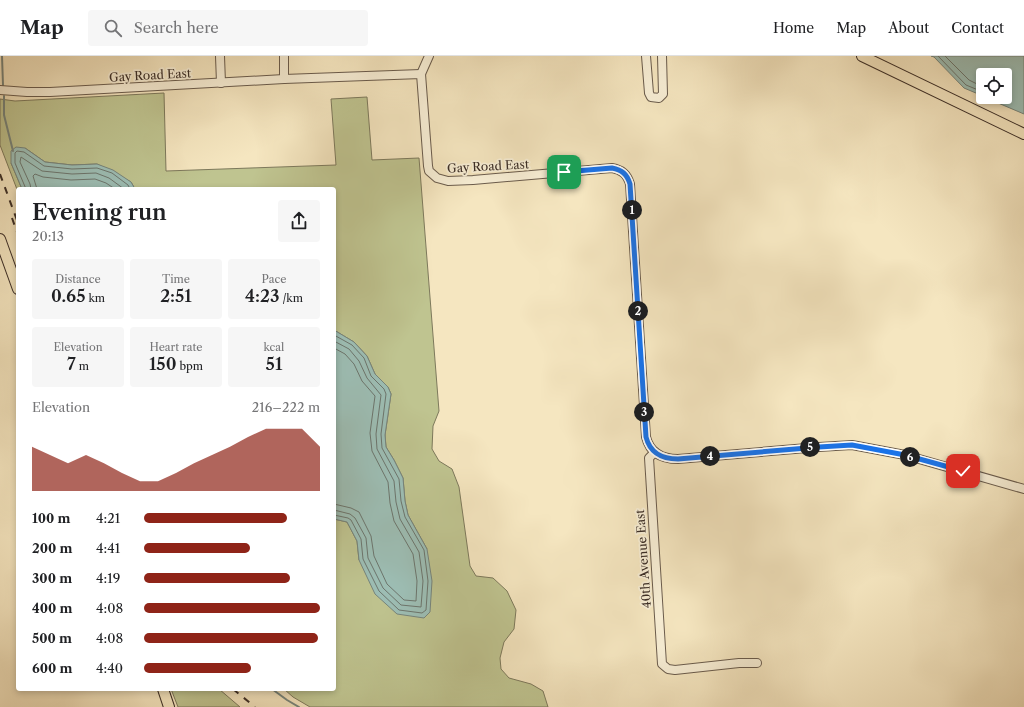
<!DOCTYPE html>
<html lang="en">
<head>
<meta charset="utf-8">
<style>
  :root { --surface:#fff; --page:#f6f6f6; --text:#202124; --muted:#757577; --line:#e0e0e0; --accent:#8f2418 }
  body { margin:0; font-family:"Libre Caslon Text",serif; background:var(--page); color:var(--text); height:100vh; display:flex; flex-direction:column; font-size:15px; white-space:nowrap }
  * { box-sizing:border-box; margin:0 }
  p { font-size:13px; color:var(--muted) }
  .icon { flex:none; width:22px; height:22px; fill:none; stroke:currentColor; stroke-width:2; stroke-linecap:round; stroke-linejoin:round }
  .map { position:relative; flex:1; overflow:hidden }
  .sheet { position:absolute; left:16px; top:131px; width:320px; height:504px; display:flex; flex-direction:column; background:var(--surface); border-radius:4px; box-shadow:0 2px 6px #0003 }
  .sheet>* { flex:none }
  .tools { position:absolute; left:976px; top:12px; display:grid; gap:8px }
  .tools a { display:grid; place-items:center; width:36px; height:36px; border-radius:4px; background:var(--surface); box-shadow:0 2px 6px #0003; font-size:20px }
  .pin { position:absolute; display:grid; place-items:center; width:34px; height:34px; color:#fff; margin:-17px; border-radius:8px; box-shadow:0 2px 6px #0006 }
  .km { position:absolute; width:20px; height:20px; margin:-10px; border-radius:50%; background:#222; color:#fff; font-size:11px; line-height:20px; text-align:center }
  .round { display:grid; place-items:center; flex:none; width:42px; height:42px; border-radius:4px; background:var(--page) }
  .summary { display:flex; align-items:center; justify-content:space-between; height:68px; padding:0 16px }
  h1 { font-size:22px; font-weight:600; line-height:30px }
  .stats { display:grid; grid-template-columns:repeat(3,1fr); gap:6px; height:68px; padding:4px 16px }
  .stats div { display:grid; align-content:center; border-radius:4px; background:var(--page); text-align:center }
  .stats b { font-size:17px; font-weight:600 }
  .stats small { font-size:11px; font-weight:400 }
  .stats p { font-size:11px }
  .chart { height:112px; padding:8px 16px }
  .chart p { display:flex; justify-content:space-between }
  .chart svg { width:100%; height:72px; margin-top:4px; fill:var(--accent); opacity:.7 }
  ul { padding:0 16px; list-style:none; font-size:13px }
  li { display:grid; grid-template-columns:64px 48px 1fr; align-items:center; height:30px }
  li i { height:10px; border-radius:5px; background:var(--accent) }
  header { display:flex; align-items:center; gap:24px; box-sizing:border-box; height:56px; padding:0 20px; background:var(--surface); border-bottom:1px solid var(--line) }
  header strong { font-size:19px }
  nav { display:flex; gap:22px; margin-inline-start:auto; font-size:14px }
  .search { width:280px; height:36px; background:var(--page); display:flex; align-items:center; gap:10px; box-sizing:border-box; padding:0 14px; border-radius:4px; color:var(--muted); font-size:15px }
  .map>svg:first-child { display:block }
  .green { fill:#bfc490; stroke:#7d795c }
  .water { fill:#9dbfb6; stroke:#76857d }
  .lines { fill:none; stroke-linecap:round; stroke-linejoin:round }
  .shore { stroke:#6c766e; stroke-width:1 }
  .stream { stroke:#76857d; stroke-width:2 }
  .minor-casing { stroke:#6a5c4d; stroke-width:10 }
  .major-casing { stroke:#3b2e27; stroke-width:12 }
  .minor { stroke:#f8efd6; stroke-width:8 }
  .major { stroke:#f5e6c0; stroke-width:10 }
  .rail { stroke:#3b2e27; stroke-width:2; stroke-dasharray:7 7; stroke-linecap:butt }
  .route-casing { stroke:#fff; stroke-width:8 }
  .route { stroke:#1a73e8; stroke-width:5 }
  .labels { text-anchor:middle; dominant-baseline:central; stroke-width:3.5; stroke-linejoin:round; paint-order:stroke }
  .street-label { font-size:12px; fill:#3b2e27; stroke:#f8efd6 }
</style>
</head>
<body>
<header>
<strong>Map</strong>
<div class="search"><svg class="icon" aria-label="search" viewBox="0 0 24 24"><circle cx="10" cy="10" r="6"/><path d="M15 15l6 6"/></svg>Search here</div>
<nav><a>Home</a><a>Map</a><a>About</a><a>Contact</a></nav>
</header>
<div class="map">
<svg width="1024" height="651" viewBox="0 0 1024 651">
  <rect width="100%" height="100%" fill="#f5e6c0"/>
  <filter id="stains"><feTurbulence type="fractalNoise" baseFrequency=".005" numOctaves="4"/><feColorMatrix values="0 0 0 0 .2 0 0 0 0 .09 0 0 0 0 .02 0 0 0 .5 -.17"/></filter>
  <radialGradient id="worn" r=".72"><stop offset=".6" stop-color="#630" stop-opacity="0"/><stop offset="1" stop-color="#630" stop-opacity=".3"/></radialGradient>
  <!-- green -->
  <g class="green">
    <path d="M164,37L166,115L336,109L331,43L367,41L372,104L419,102L439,355L433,370L432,393L439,405L452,413L459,431L470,510L476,520L493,522L507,535L516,554L514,573L504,586L500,602L501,613L509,622L531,628L543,635L548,651H310L293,641L284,633H334V463L347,466L357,485L359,504L427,493L408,459L405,445L403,422L394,404L386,391L385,379L391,338L388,331L375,318L367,300L354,286L334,274V133H135L131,126L97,108L72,109L45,106L25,92L11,107L22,133H18V136L0,89V43L15,45Z"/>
    <path d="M171,633H219L240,651H178Z"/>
  </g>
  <!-- water -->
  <g class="water">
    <path d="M931,0H1024V58L984,41H1005V19H983V40L964,32L934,1Z"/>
    <path d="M16,91L25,92L45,106L72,109L97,108L113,114L131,126L135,133H22L11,107V95Z"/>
    <path d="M334,274L354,286L367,300L375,318L388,331L391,338L385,379L386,391L394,404L403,422L405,445L408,459L427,493L432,525L430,556L424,562L397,558L375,538L359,504L357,485L347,466L334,463Z"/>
  </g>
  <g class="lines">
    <!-- shore -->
    <g class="shore">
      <path d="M938,0L966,29L983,36"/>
      <path d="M945,0L969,24L983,31"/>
      <path d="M26,133L15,107V97L17,95L24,96L44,110L72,113L97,112L112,117L128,129L130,133"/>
      <path d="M31,133L30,128L20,106L21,101L42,115L72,118L96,117L109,122L124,133"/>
      <path d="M37,133L33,120L35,118L43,121L71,124L95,123L106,127L115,133"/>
      <path d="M334,279L352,289L364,302L371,320L384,333L386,338L381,378L382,392L399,423L401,445L405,461L424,494L428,525L426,554L422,557L399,554L379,535L363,503L361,483L351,464L348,462L334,459"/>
      <path d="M334,285L349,293L359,305L367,322L381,339L376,378L377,393L394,425L396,446L400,463L419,496L423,525L421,551L401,549L383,532L368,502L366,482L355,462L350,458L334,454"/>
      <path d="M334,292L345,298L354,308L362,325L375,340L370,377L372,395L388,426L390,447L394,465L413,498L417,525L416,545L404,544L387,528L374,500L371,480L359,456L351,452L334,448"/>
    </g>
    <!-- stream -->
    <g class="stream">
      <path d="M2,0L3,29"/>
      <path d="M4,40V59L13,95"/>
      <path d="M272,633L287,644L299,651"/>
    </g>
    <defs>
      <g id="minor">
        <path d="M220,0L221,27"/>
        <path d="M284,0V23"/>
        <path d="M646,0L649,37L651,41L659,42L663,38L662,0"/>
        <path d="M421,18L429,0"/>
        <path d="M0,34L27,36H50L284,23L421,18L428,110L429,115L437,122L448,125L473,124L612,112C622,114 627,118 630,128L646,381C650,397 662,403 678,403L819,391L852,389L905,399L1024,433"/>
        <path d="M655,396L649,402L662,608L668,613L675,614L739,607H757"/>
      </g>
      <g id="major">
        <path d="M862,0L1024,78"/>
        <path d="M0,183L18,233"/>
        <path d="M163,633L169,651"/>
      </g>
    </defs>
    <!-- minor casing -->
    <use href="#minor" class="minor-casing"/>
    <!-- major casing -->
    <use href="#major" class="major-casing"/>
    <!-- minor -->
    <use href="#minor" class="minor"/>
    <!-- major -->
    <use href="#major" class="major"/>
    <!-- rail -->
    <g class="rail">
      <path d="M0,118L18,167"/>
      <path d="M12,162L18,179"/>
      <path d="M233,633L255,651"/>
    </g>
  </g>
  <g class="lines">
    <defs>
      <path id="route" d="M564,116L612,112C622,114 627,118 630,128L646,381C650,397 662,403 678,403L819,391L852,389L905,399L963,415"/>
    </defs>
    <!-- route casing -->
    <use href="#route" class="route-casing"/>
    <!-- route -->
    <use href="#route" class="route"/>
  </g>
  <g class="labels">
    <!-- street labels -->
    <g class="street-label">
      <text transform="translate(150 19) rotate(-3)">Gay Road East</text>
      <text transform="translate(488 110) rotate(-3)">Gay Road East</text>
      <text transform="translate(643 503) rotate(-94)">40th Avenue East</text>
    </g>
  </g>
  <rect width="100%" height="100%" filter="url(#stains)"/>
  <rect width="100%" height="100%" fill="url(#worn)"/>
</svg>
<div class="tools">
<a><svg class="icon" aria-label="locate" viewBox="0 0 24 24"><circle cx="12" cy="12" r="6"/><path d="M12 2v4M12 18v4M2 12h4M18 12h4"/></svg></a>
</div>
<div class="pin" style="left:564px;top:116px;background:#1e9e55"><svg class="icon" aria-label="arrive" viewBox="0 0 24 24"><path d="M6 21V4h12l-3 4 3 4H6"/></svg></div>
<div class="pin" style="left:963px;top:415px;background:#d93025"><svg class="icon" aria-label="check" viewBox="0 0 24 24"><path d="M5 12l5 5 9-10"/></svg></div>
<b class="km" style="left:632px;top:154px">1</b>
<b class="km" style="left:638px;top:255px">2</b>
<b class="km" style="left:644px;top:356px">3</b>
<b class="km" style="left:710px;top:400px">4</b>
<b class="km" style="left:810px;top:391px">5</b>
<b class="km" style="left:910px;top:401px">6</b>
<section class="sheet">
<div class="summary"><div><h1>Evening run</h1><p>20:13</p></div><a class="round"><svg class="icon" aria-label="share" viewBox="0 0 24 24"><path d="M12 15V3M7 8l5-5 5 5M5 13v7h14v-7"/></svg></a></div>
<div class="stats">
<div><p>Distance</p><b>0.65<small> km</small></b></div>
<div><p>Time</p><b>2:51</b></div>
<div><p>Pace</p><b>4:23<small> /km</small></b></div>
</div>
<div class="stats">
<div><p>Elevation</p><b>7<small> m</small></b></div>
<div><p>Heart rate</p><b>150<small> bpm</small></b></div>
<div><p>kcal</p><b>51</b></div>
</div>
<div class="chart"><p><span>Elevation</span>216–222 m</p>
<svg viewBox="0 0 160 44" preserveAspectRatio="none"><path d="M0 44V17L10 22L20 27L30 22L40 27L50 33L60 38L70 38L80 33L90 27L100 22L110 17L120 11L130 6L140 6L150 6L160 17V44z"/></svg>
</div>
<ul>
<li><b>100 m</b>4:21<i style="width:81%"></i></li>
<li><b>200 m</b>4:41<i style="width:60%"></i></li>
<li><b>300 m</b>4:19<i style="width:83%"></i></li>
<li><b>400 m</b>4:08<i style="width:100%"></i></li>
<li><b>500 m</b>4:08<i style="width:99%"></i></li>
<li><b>600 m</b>4:40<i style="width:61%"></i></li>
</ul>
</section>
</div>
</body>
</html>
